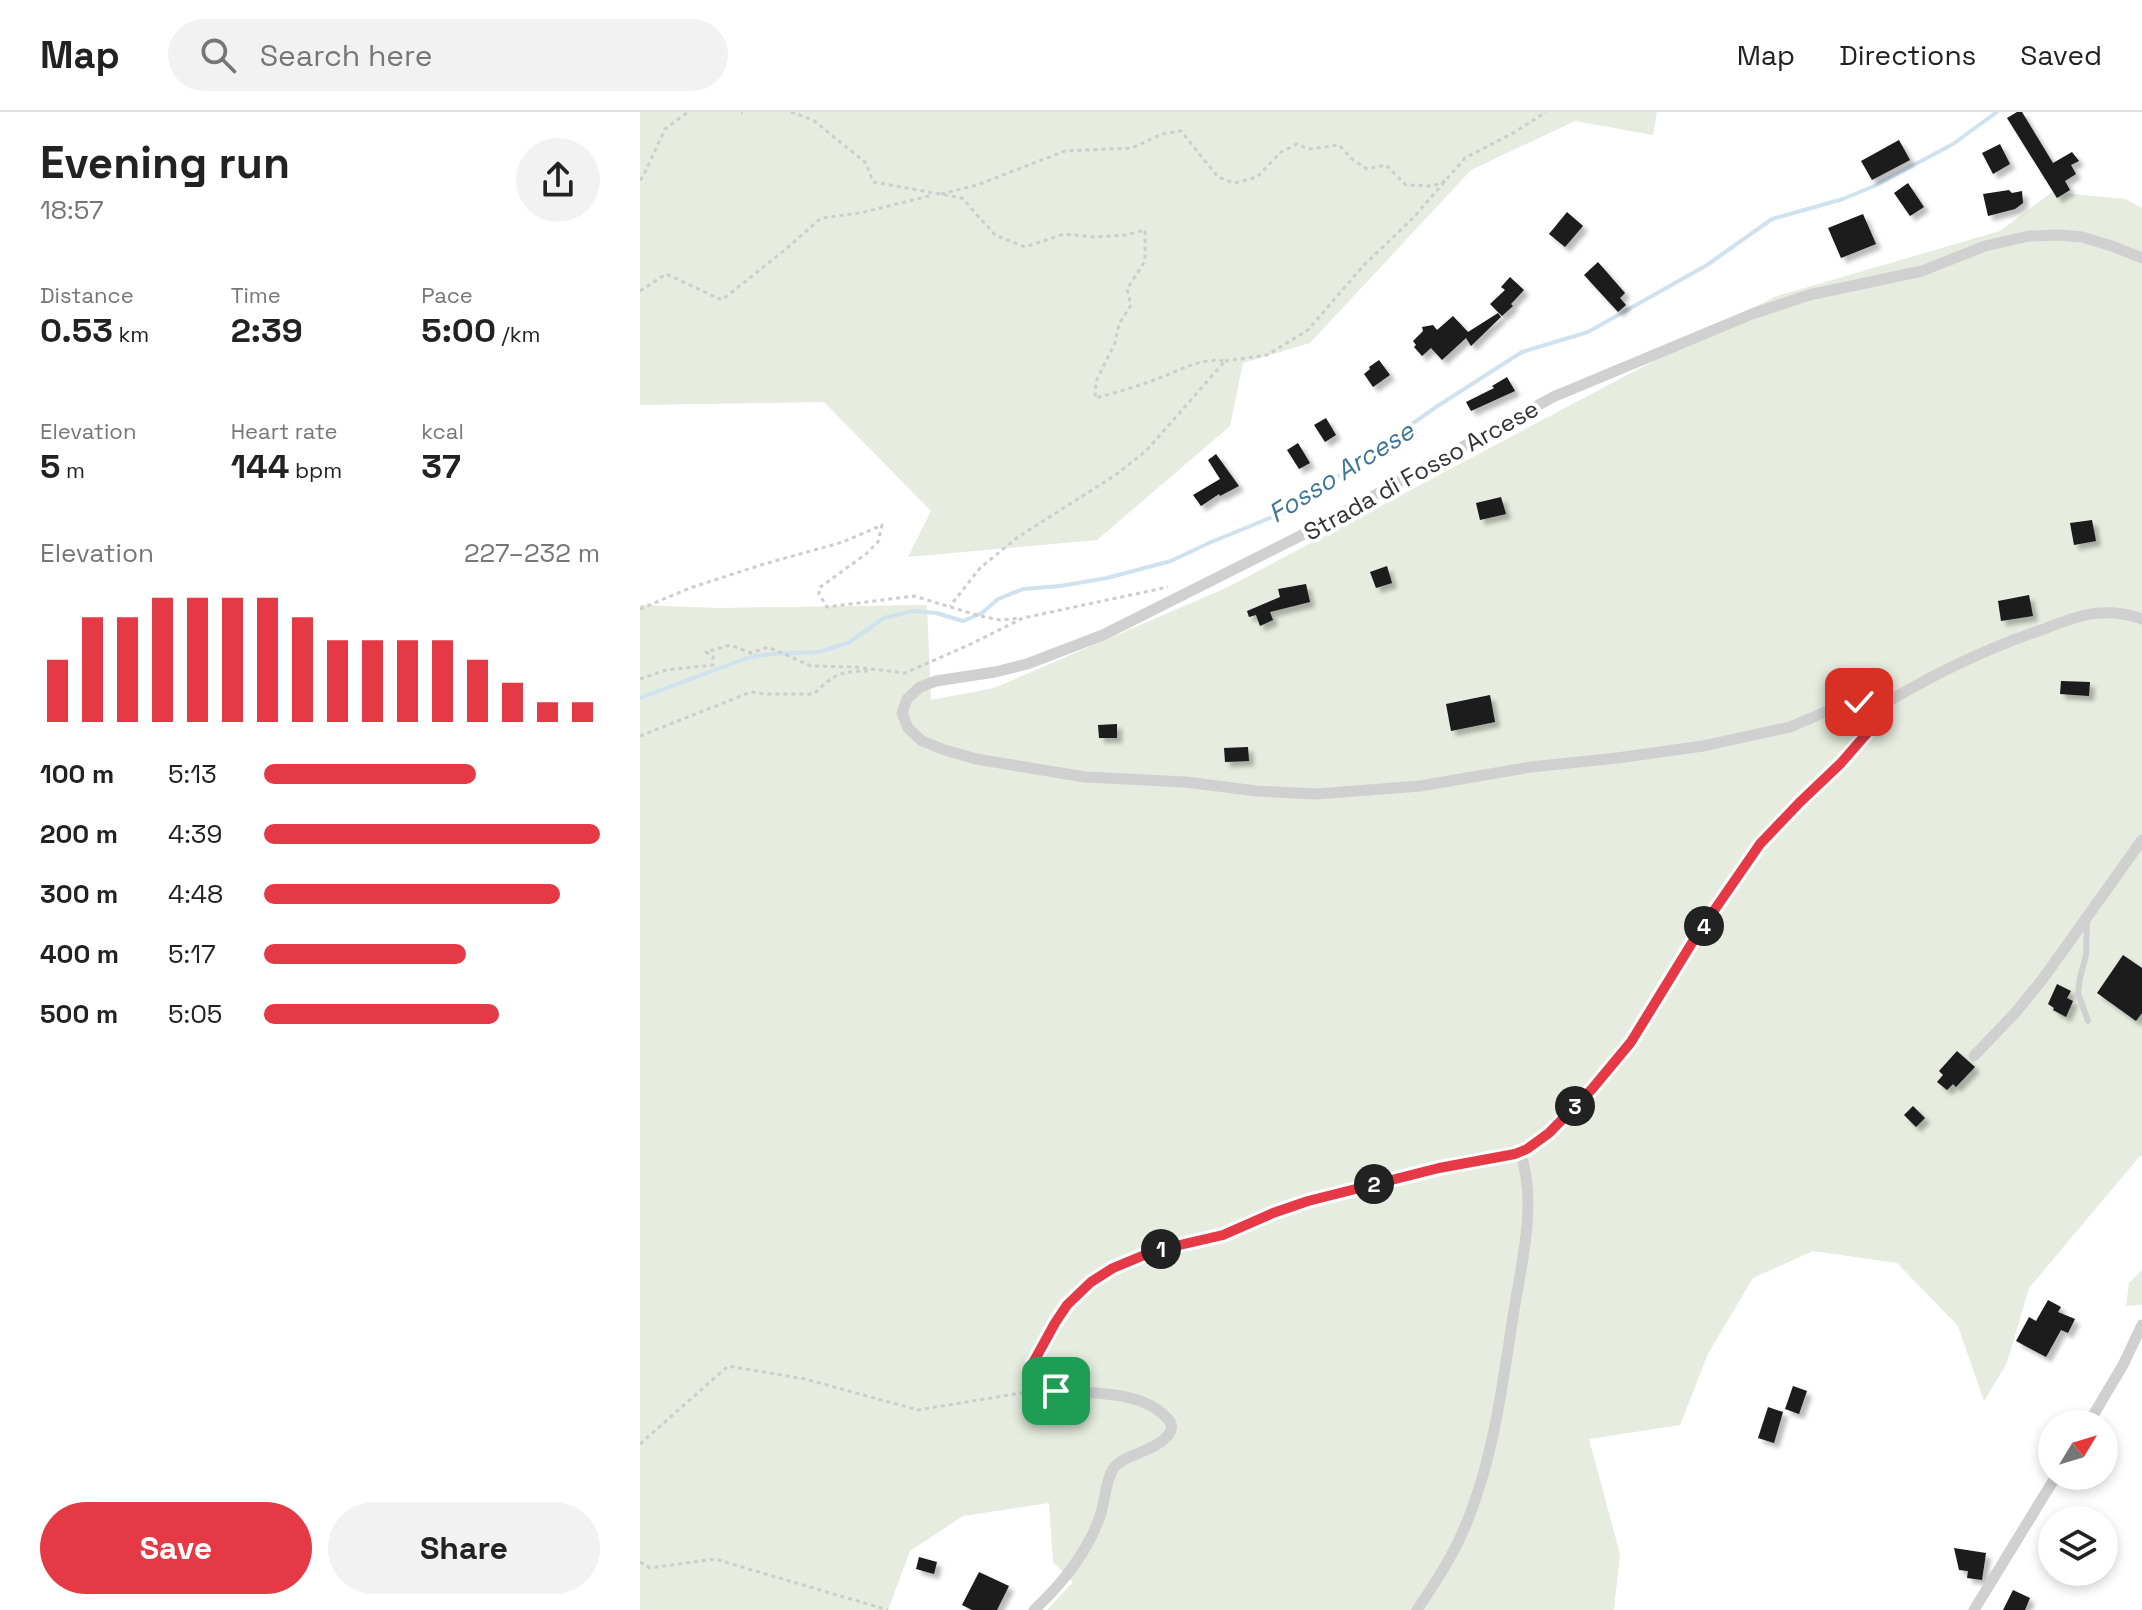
<!DOCTYPE html>
<html lang="en">
<head>
<meta charset="utf-8">
<style>
  :root { --surface:#fff; --page:#f2f2f2; --text:#222; --muted:#767676; --line:#e0e0e0; --accent:#e63946 }
  body { margin:0; font-family:"Space Grotesk",sans-serif; background:var(--page); color:var(--text); height:100vh; display:flex; flex-direction:column; font-size:30px; white-space:nowrap }
  * { box-sizing:border-box; margin:0 }
  p { font-size:26px; color:var(--muted) }
  .icon { flex:none; width:44px; height:44px; fill:none; stroke:currentColor; stroke-width:2; stroke-linecap:round; stroke-linejoin:round }
  .map { position:relative; flex:1; overflow:hidden }
  .sheet { display:flex; flex-direction:column; background:var(--surface); width:640px }
  .sheet>* { flex:none }
  .needle { width:52px; rotate:52deg }
  .controls { position:absolute; left:1398px; top:1298px; display:grid; gap:16px }
  .controls a { display:grid; place-items:center; width:80px; height:80px; border-radius:50%; background:var(--surface); box-shadow:0 4px 12px #0003; font-size:40px }
  .pin { position:absolute; display:grid; place-items:center; width:68px; height:68px; color:#fff; margin:-34px; border-radius:16px; box-shadow:0 4px 12px #0006 }
  .km { position:absolute; width:40px; height:40px; margin:-20px; border-radius:50%; background:#222; color:#fff; font-size:22px; line-height:40px; text-align:center }
  .round { display:grid; place-items:center; flex:none; width:84px; height:84px; border-radius:42px; background:var(--page) }
  .headline { display:flex; align-items:center; justify-content:space-between; height:136px; padding:0 40px }
  h1 { font-size:44px; font-weight:700; line-height:60px }
  .figures { display:grid; grid-template-columns:repeat(3,1fr); gap:12px; height:136px; padding:8px 40px }
  .figures div { display:grid; align-content:center }
  .figures b { font-size:34px; font-weight:700 }
  .figures small { font-size:22px; font-weight:400 }
  .figures p { font-size:22px }
  .chart { height:224px; padding:16px 40px }
  .chart p { display:flex; justify-content:space-between }
  .chart svg { width:100%; height:144px; margin-top:8px; stroke:var(--accent); stroke-width:6 }
  .button { display:flex; gap:16px; margin-top:auto; padding:16px 40px }
  .button a { flex:1; height:92px; border-radius:48px; background:var(--accent); color:#fff; font-size:32px; font-weight:700; line-height:92px; text-align:center }
  .button a+a { background:var(--page); color:var(--text) }
  ul { padding:0 40px; list-style:none; font-size:26px }
  li { display:grid; grid-template-columns:128px 96px 1fr; align-items:center; height:60px }
  li i { height:20px; border-radius:10px; background:var(--accent) }
  header { display:flex; align-items:center; gap:48px; box-sizing:border-box; height:112px; padding:0 40px; background:var(--surface); border-bottom:2px solid var(--line) }
  header strong { font-size:38px }
  nav { display:flex; gap:44px; margin-inline-start:auto; font-size:28px }
  .search { width:560px; height:72px; background:var(--page); display:flex; align-items:center; gap:20px; box-sizing:border-box; padding:0 28px; border-radius:44px; color:var(--muted); font-size:30px }
  main { display:flex; flex:1; min-height:0 }
  .map>svg:first-child { display:block }
  .green { fill:#e6ecdf }
  .lines { fill:none; stroke-linecap:round; stroke-linejoin:round }
  .stream { stroke:#cfe2ee; stroke-width:4 }
  .building { fill:#1a1a1a; filter:url(#shadow) }
  .path { stroke:#cdcdcd; stroke-width:3; stroke-dasharray:4 4; stroke-linecap:butt }
  .lane { stroke:#d0d0d0; stroke-width:6 }
  .street { stroke:#d0d0d0; stroke-width:11 }
  .route-casing { stroke:#fff; stroke-width:16 }
  .route { stroke:#e63946; stroke-width:10 }
  .labels { text-anchor:middle; dominant-baseline:central; stroke-width:8; stroke-linejoin:round; paint-order:stroke }
  .street-label { font-size:24px; fill:#333; stroke:#fff }
  .water-label { font-size:26px; font-style:italic; fill:#3f7597; stroke:#fff }
</style>
</head>
<body>
<header>
<strong>Map</strong>
<div class="search"><svg class="icon" aria-label="search" viewBox="0 0 24 24"><circle cx="10" cy="10" r="6"/><path d="M15 15l6 6"/></svg>Search here</div>
<nav><a>Map</a><a>Directions</a><a>Saved</a></nav>
</header>
<main>
<section class="sheet">
<div class="headline"><div><h1>Evening run</h1><p>18:57</p></div><a class="round"><svg class="icon" aria-label="share" viewBox="0 0 24 24"><path d="M12 15V3M7 8l5-5 5 5M5 13v7h14v-7"/></svg></a></div>
<div class="figures">
<div><p>Distance</p><b>0.53<small> km</small></b></div>
<div><p>Time</p><b>2:39</b></div>
<div><p>Pace</p><b>5:00<small> /km</small></b></div>
</div>
<div class="figures">
<div><p>Elevation</p><b>5<small> m</small></b></div>
<div><p>Heart rate</p><b>144<small> bpm</small></b></div>
<div><p>kcal</p><b>37</b></div>
</div>
<div class="chart"><p><span>Elevation</span>227–232 m</p>
<svg viewBox="0 0 160 44" preserveAspectRatio="none"><path d="M5 44V25M15 44V12M25 44V12M35 44V6M45 44V6M55 44V6M65 44V6M75 44V12M85 44V19M95 44V19M105 44V19M115 44V19M125 44V25M135 44V32M145 44V38M155 44V38"/></svg>
</div>
<ul>
<li><b>100 m</b>5:13<i style="width:63%"></i></li>
<li><b>200 m</b>4:39<i style="width:100%"></i></li>
<li><b>300 m</b>4:48<i style="width:88%"></i></li>
<li><b>400 m</b>5:17<i style="width:60%"></i></li>
<li><b>500 m</b>5:05<i style="width:70%"></i></li>
</ul>
<div class="button"><a>Save</a><a>Share</a></div>
</section>
<div class="map">
<svg width="1502" height="1498" viewBox="0 0 1502 1498">
  <defs>
    <filter id="shadow"><feDropShadow dx="5" dy="5" stdDeviation="2" flood-color="#0004"/></filter>
  </defs>
  <rect width="100%" height="100%" fill="#fff"/>
  <!-- green -->
  <g class="green">
    <path d="M0,0H1017L1013,23L935,9L831,58L670,231L603,251L590,314L457,428L268,445L291,399L184,290L0,293Z"/>
    <path d="M1412,80L1485,87L1502,96V1044L1499,1045L1389,1176L1367,1251L1344,1289L1318,1214L1257,1151L1173,1139L1113,1166L1068,1242L1040,1313L949,1327L980,1442L974,1498H407L433,1470L413,1450L409,1391L323,1404L270,1439L248,1498H0V493L77,496L287,493L291,588L354,576L588,475L1134,185L1360,119Z"/>
    <path d="M1502,1158V1193L1486,1194L1489,1171Z"/>
  </g>
  <g class="lines">
    <!-- stream -->
    <path class="stream" d="M0,586L110,545L131,542L178,540L208,531L244,506L273,499L296,501L323,509L342,501L358,487L383,477L420,474L467,466L531,449L569,431L652,397L796,295L882,240L948,220L1067,153L1132,107L1203,87L1234,74L1313,32L1357,0"/>
  </g>
  <!-- building -->
  <g class="building">
    <path d="M1377,0H1382L1413,51L1432,40L1439,49L1431,53L1436,62L1425,69L1430,78L1417,86L1367,6Z"/>
    <path d="M1259,28L1270,48L1232,68L1221,49Z"/>
    <path d="M1360,32L1370,52L1353,62L1342,41Z"/>
    <path d="M1268,71L1284,95L1270,104L1254,81Z"/>
    <path d="M1369,78L1372,81L1382,79L1383,91L1375,97L1348,104L1343,82Z"/>
    <path d="M927,100L943,114L925,135L909,122Z"/>
    <path d="M1223,102L1236,132L1201,146L1188,116Z"/>
    <path d="M958,150L985,181L980,186L986,193L978,200L944,163Z"/>
    <path d="M870,165L884,178L871,192L873,194L862,204L850,192L865,178L861,175Z"/>
    <path d="M858,201L861,205L831,234L826,226L802,248L791,236L782,244L774,235L776,233L773,229L783,219L782,215L793,213L797,218L813,204L828,220Z"/>
    <path d="M739,248L750,263L733,275L724,262L730,257L729,255Z"/>
    <path d="M867,265L875,279L831,299L826,290L854,276L852,274Z"/>
    <path d="M686,306L696,323L685,330L674,313Z"/>
    <path d="M658,331L670,351L659,357L647,338Z"/>
    <path d="M576,342L599,374L580,384L579,382L561,394L553,383L580,367L568,348Z"/>
    <path d="M861,385L866,402L840,408L836,391Z"/>
    <path d="M1452,408L1456,429L1434,433L1430,411Z"/>
    <path d="M747,454L752,471L736,476L730,460Z"/>
    <path d="M666,472L670,490L630,500L633,508L620,514L616,503L609,505L607,499L640,485L638,477Z"/>
    <path d="M1389,483L1393,504L1361,509L1358,489Z"/>
    <path d="M1421,569L1450,570L1449,584L1420,582Z"/>
    <path d="M850,583L855,610L811,619L806,592Z"/>
    <path d="M477,612V626H459L458,613Z"/>
    <path d="M608,635L609,649L585,650L584,636Z"/>
    <path d="M1483,843L1502,856V901L1496,909L1457,881Z"/>
    <path d="M1417,872L1431,879L1427,886L1433,889L1426,905L1413,898L1414,896L1408,892Z"/>
    <path d="M1317,939L1335,955L1316,975L1313,972L1307,978L1297,970L1303,963L1299,959Z"/>
    <path d="M1273,994L1285,1006L1276,1015L1264,1003Z"/>
    <path d="M1408,1188L1421,1195L1418,1200L1435,1207L1428,1221L1421,1218L1406,1245L1376,1229L1389,1205L1396,1209Z"/>
    <path d="M1153,1274L1167,1279L1159,1302L1145,1297Z"/>
    <path d="M1128,1295L1143,1300L1134,1331L1118,1326Z"/>
    <path d="M1314,1436L1346,1441L1342,1468L1327,1466L1328,1459L1319,1458Z"/>
    <path d="M279,1445L297,1450L294,1462L276,1457Z"/>
    <path d="M339,1460L369,1474L357,1498H332L322,1493Z"/>
    <path d="M1373,1478L1390,1486L1385,1498H1363Z"/>
  </g>
  <g class="lines">
    <!-- path -->
    <g class="path">
      <path d="M101,0H103"/>
      <path d="M151,0L173,8L226,51L233,70L322,86L355,123L385,135L424,122L455,125L486,123L505,118V149L487,177L491,193L479,212L475,231L456,269L455,286C476,281 497,274 517,267C539,259 561,245 585,249L506,339L474,364L378,425L340,456L310,494"/>
      <path d="M0,68L3,65L25,17L48,0"/>
      <path d="M301,82L337,73L425,39L492,36L522,22L541,19L578,65L594,71L617,65L641,40L657,32L669,37L699,33L712,47L727,57L746,53L766,73L793,74L805,69"/>
      <path d="M0,179L26,162L82,188L146,137L181,106L220,101L293,83"/>
      <path d="M585,249L627,243L668,218L723,154L774,105L825,46L875,20L906,0"/>
      <path d="M0,497L50,476L124,452L203,430L242,413L238,430L226,442L179,476V482L187,495L274,484L340,504L360,508L381,506"/>
      <path d="M0,567L26,558L73,553V545L66,540L90,533L111,541L128,535L171,554L215,555L265,561L331,532L383,506L528,475"/>
      <path d="M0,624L111,580L125,582H174C193,563 200,559 228,559"/>
      <path d="M0,1332L88,1254L165,1267L278,1298L387,1280"/>
      <path d="M0,1450L10,1456L75,1447L248,1498"/>
    </g>
    <!-- lane -->
    <path class="lane" d="M1447,809L1446,843L1440,866L1438,881L1448,909"/>
    <!-- street -->
    <g class="street">
      <path d="M1230,601C1285,566 1340,539 1401,518C1420,511 1440,502 1460,501C1475,500 1488,502 1502,507"/>
      <path d="M1334,944L1375,901L1402,868L1502,728"/>
      <path d="M1448,1312L1483,1253L1502,1213"/>
      <path d="M394,1498C422,1472 447,1442 460,1404C465,1390 465,1370 473,1357C483,1342 516,1340 529,1322C533,1316 532,1311 527,1306C501,1277 446,1282 411,1278C376,1268 397,1242 409,1221C436,1173 480,1146 533,1134C551,1130 569,1128 586,1121C609,1113 630,1102 653,1094C701,1078 750,1067 799,1056C826,1050 857,1051 882,1039C904,1029 921,1010 937,993C956,972 975,952 992,929C1006,909 1016,887 1029,867C1049,834 1072,803 1093,772C1103,758 1110,744 1120,731C1140,706 1165,685 1189,663C1202,651 1244,615 1227,596C1222,591 1218,589 1211,589L1150,615L1063,634L977,646L891,655L780,674L676,682L616,679L546,670L445,665L336,647L305,638L282,629L268,616L262,601L267,587L280,575L296,569L355,560L387,552L463,523L666,421L913,285L1112,202L1169,183L1282,159L1345,134L1389,124L1418,123L1442,125L1472,134L1502,146"/>
      <path d="M777,1498C793,1474 809,1450 821,1424C852,1356 862,1277 873,1204C881,1154 898,1089 880,1040"/>
      <path d="M1334,1498L1416,1364"/>
    </g>
  </g>
  <g class="lines">
    <defs>
      <path id="route" d="M416,1279L402,1275L394,1270L391,1260L393,1251L415,1211L427,1193L451,1170L473,1156L514,1139L583,1123L633,1101L668,1089L799,1056L875,1042L887,1037L909,1021L952,977L991,930L1055,826L1120,732L1161,689L1201,651L1228,620L1232,611L1230,601L1219,590"/>
    </defs>
    <!-- route casing -->
    <use href="#route" class="route-casing"/>
    <!-- route -->
    <use href="#route" class="route"/>
  </g>
  <g class="labels">
    <!-- street labels -->
    <g class="street-label">
      <text transform="translate(781 358) rotate(-29)">Strada di Fosso Arcese</text>
    </g>
    <!-- water labels -->
    <g class="water-label">
      <text transform="translate(701 360) rotate(-32)">Fosso Arcese</text>
    </g>
  </g>
</svg>
<div class="controls">
<a><svg class="needle" viewBox="-14 -14 28 28"><path d="M0-13l5 13h-10z" fill="#e53935"/><path d="M0 13l5-13h-10z" fill="#767676"/></svg></a>
<a><svg class="icon" aria-label="layers" viewBox="0 0 24 24"><path d="M12 4l9 5-9 5-9-5zM3 14l9 5 9-5"/></svg></a>
</div>
<div class="pin" style="left:416px;top:1279px;background:#1e9e55"><svg class="icon" aria-label="arrive" viewBox="0 0 24 24"><path d="M6 21V4h12l-3 4 3 4H6"/></svg></div>
<div class="pin" style="left:1219px;top:590px;background:#d93025"><svg class="icon" aria-label="check" viewBox="0 0 24 24"><path d="M5 12l5 5 9-10"/></svg></div>
<b class="km" style="left:521px;top:1137px">1</b>
<b class="km" style="left:734px;top:1072px">2</b>
<b class="km" style="left:935px;top:994px">3</b>
<b class="km" style="left:1064px;top:814px">4</b>
</div>
</main>
</body>
</html>
